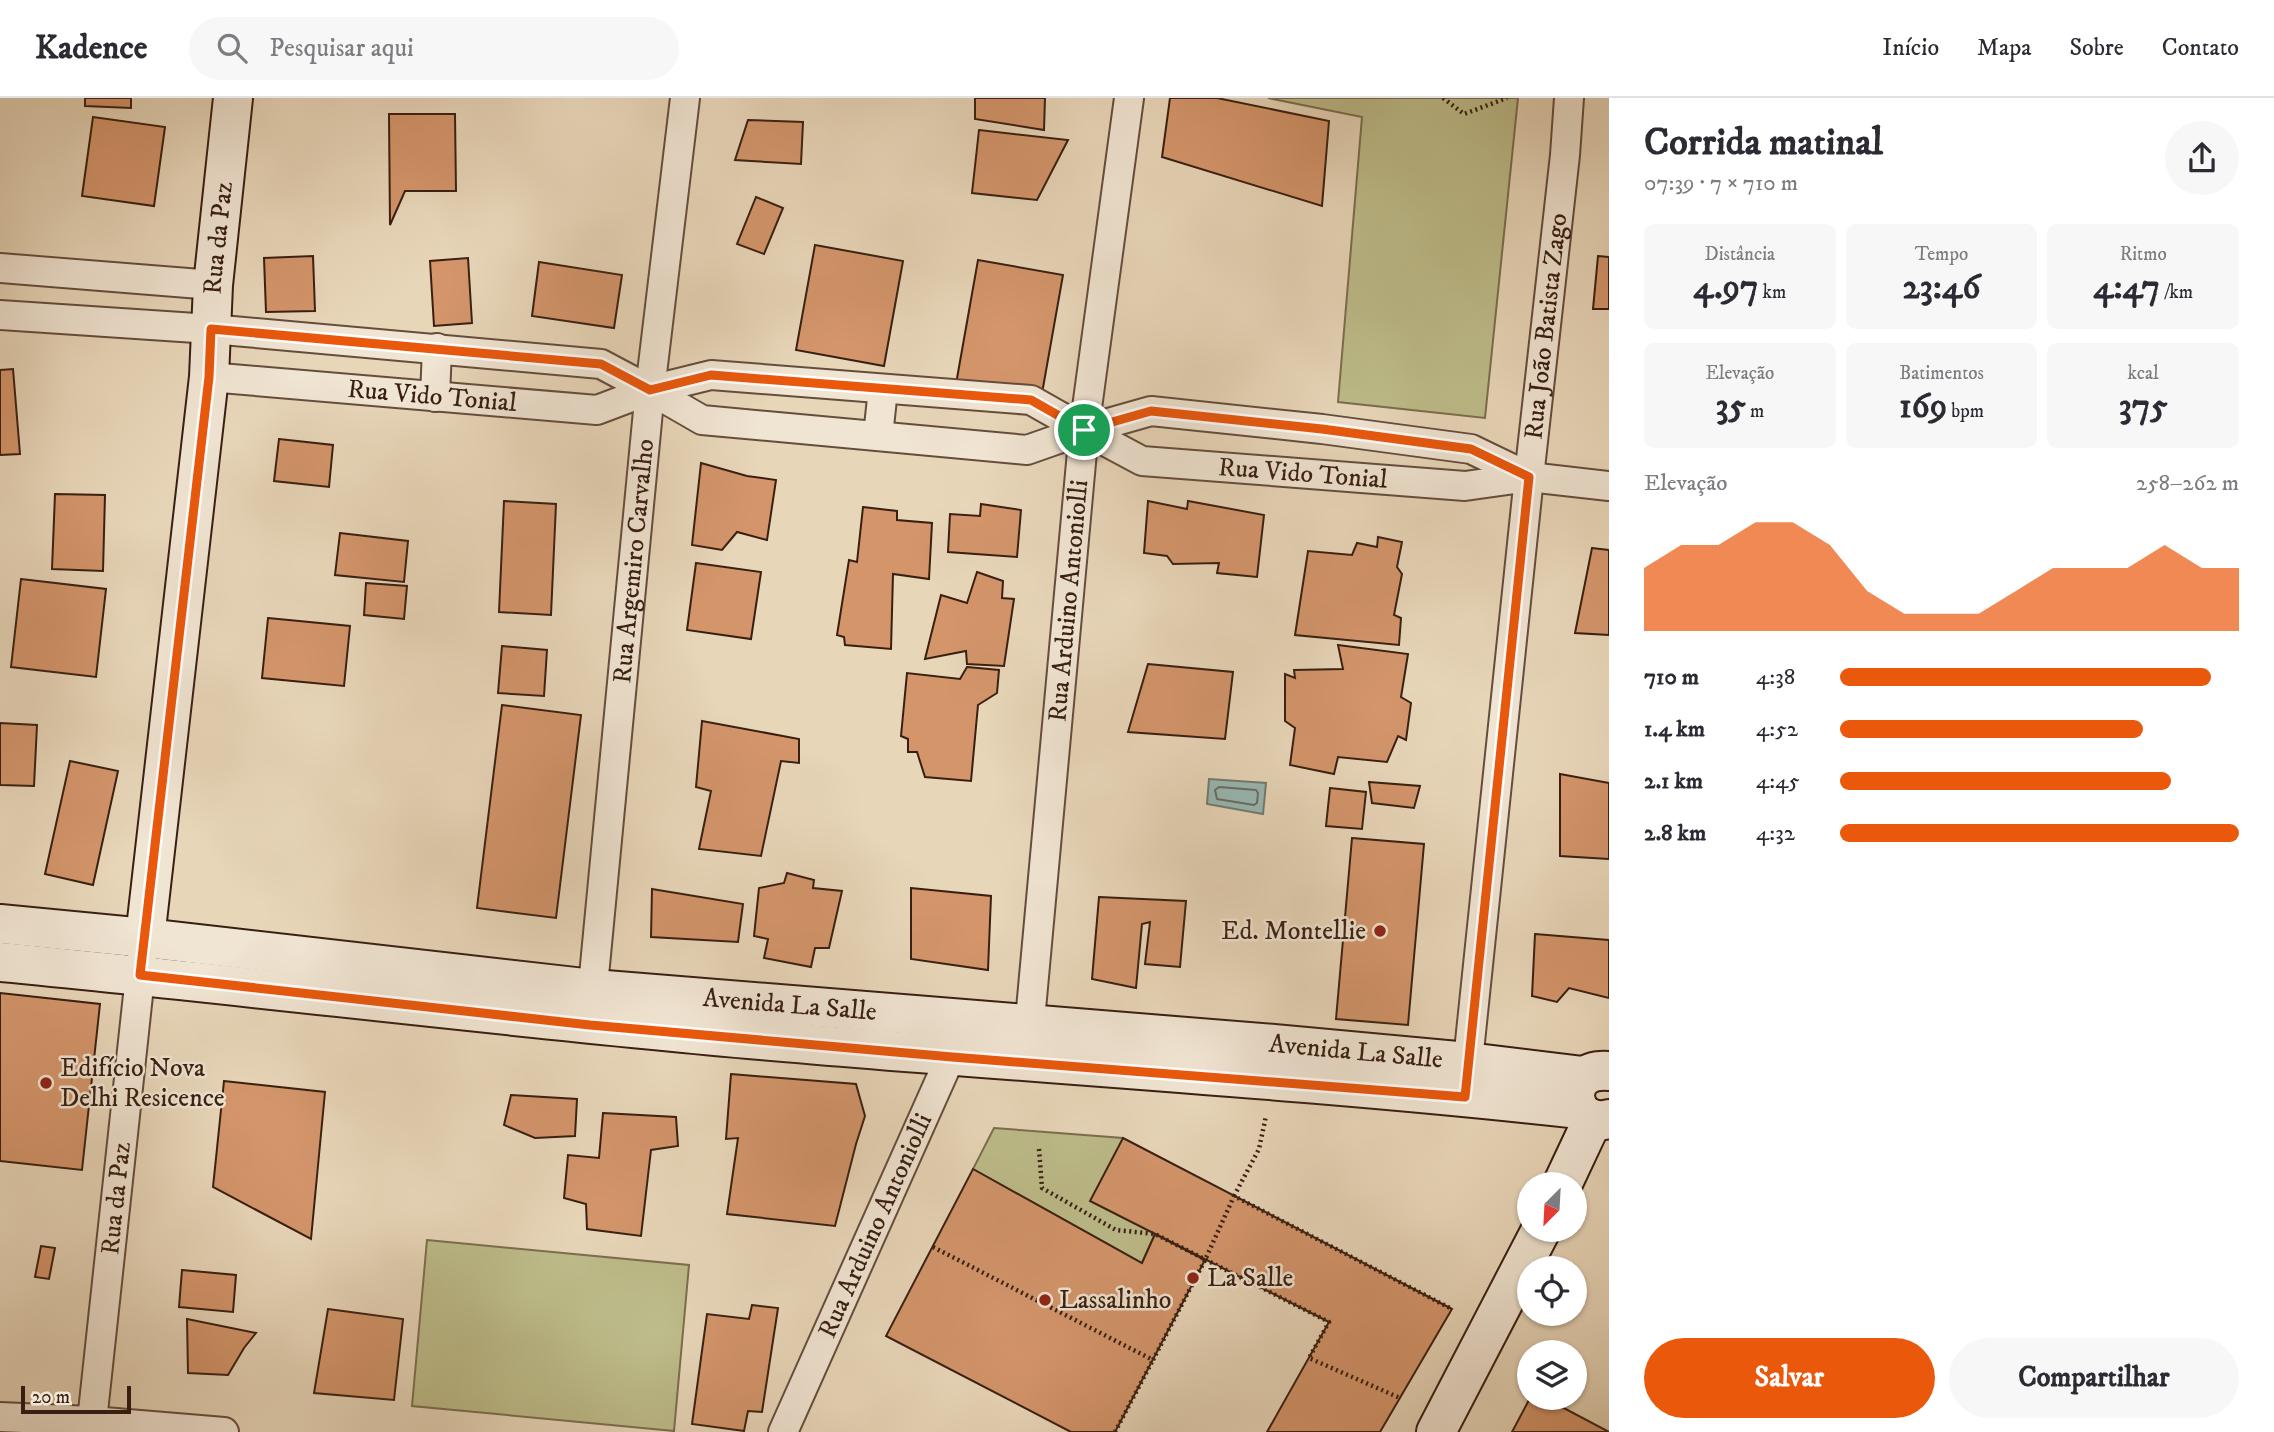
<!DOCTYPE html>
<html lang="pt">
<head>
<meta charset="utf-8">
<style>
  :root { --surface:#fff; --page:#f7f7f7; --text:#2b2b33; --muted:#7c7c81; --line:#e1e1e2; --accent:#ea580c }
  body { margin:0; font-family:"IM FELL DW Pica",serif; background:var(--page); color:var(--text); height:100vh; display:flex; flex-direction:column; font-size:26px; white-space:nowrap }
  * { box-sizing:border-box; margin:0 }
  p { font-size:23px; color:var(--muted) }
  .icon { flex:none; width:38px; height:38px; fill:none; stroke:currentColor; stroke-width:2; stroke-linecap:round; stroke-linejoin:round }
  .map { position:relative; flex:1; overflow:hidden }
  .side { display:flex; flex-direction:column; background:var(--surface); width:665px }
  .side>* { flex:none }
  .needle { width:46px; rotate:204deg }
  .buttons { position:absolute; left:1517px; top:1074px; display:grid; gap:14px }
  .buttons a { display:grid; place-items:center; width:70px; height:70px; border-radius:50%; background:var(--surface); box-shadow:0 2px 5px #0004; font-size:35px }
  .scale { position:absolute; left:21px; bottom:18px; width:110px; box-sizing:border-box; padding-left:7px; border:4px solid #391f12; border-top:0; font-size:19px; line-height:24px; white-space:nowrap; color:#391f12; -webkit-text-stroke:5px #f0e4d2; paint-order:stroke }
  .pin { position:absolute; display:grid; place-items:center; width:60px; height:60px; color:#fff; margin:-30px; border:4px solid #fff; border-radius:50%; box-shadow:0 2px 7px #0007 }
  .round { display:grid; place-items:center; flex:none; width:74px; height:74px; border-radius:37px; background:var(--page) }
  .overview { display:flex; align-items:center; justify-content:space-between; height:119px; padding:0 35px }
  h1 { font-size:38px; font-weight:800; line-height:52px }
  .figures { display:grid; grid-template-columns:repeat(3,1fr); gap:10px; height:119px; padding:7px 35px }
  .figures div { display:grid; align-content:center; border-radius:10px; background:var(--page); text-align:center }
  .figures b { font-size:35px; font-weight:800 }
  .figures small { font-size:19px; font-weight:400 }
  .figures p { font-size:19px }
  .chart { height:196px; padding:14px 35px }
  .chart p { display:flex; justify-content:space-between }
  .chart svg { width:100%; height:126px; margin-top:7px; fill:var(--accent); opacity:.7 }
  .action { display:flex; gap:14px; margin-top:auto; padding:14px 35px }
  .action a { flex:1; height:80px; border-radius:42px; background:var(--accent); color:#fff; font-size:28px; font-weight:800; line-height:80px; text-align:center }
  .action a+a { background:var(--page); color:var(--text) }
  ul { padding:0 35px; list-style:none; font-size:23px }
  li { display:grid; grid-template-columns:112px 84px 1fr; align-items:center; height:52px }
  li i { height:18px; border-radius:9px; background:var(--accent) }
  header { display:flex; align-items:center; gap:42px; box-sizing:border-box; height:98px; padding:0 35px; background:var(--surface); border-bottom:2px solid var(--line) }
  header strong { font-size:33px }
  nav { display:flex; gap:38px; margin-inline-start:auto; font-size:24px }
  .search { width:490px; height:63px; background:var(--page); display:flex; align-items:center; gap:18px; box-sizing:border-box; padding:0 24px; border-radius:38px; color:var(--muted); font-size:26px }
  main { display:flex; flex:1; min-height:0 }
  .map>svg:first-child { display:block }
  .green { fill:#bdbc8a; stroke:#7b6e4e; stroke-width:2 }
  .water { fill:#98b8b5; stroke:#727b74; stroke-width:2 }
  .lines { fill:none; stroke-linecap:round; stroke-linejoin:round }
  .shore { stroke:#686c64; stroke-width:2 }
  .building { fill:#d4956b; stroke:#391f12; stroke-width:2 }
  .street-casing { stroke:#654d3c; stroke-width:32 }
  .secondary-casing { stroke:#391f12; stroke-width:42 }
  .path { stroke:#391f12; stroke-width:4.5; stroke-dasharray:2 3.5; stroke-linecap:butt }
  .street { stroke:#f0e4d2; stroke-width:28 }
  .secondary { stroke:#f0e4d2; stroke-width:38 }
  .route-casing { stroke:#fff; stroke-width:14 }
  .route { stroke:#ea580c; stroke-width:9 }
  .poi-dot { fill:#8f2418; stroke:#f0e4d2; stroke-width:2.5 }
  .labels { text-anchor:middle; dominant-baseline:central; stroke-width:5; stroke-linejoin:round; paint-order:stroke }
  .street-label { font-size:26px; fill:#391f12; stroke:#f0e4d2 }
  .poi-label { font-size:26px; fill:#391f12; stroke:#f0e4d2; text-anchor:start }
</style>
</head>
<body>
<header>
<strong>Kadence</strong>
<div class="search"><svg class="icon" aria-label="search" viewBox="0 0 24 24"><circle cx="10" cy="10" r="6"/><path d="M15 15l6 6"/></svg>Pesquisar aqui</div>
<nav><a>Início</a><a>Mapa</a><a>Sobre</a><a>Contato</a></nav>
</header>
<main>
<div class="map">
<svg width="1609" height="1334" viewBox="0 0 1609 1334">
  <rect width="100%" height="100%" fill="#e8d6b9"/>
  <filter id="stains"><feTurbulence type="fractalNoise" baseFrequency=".00286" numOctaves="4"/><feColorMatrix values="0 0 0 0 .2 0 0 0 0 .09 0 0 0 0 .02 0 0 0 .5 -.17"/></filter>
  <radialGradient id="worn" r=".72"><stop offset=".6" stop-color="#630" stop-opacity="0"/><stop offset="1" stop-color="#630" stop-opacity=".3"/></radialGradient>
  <!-- green -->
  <g class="green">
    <path d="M1268,0H1518L1485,320L1338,304L1362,19Z"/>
    <path d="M994,1030L1123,1040L1155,1136L1142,1165L973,1071Z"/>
    <path d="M427,1142L689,1167L674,1333L412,1308Z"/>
  </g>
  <!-- water -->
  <path class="water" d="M1209,681L1266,685L1263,716L1207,706Z"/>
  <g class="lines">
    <!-- shore -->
    <path class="shore" d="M1219,689L1256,692L1258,695L1257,705L1254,707L1217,701L1215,692Z"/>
  </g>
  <!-- building -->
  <g class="building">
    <path d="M85,0H131V10L85,8Z"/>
    <path d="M975,0H1045L1044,32L975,21Z"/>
    <path d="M1170,0H1217L1329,23L1322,108L1162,59Z"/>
    <path d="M389,16H455L456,93H405L390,127Z"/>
    <path d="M93,19L165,29L154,108L82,98Z"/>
    <path d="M748,22L803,24L801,66L735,62Z"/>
    <path d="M979,32L1068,42L1037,102L972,95Z"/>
    <path d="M756,99L783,110L764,156L737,146Z"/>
    <path d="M815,147L903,163L884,268L796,252Z"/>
    <path d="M313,158L315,213L266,214L264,160Z"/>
    <path d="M1598,158L1609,159V211H1593Z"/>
    <path d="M468,160L472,225L434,228L430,163Z"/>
    <path d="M978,162L1063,177L1041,301L956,286Z"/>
    <path d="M539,164L622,177L614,230L532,218Z"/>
    <path d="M13,271L20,356L0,357V272Z"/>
    <path d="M279,341L333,347L329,389L274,383Z"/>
    <path d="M701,365L747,378L776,382L767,442L737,434L722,452L692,447Z"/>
    <path d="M55,396L105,397L103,473L52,471Z"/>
    <path d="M504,403L556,406L551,517L499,514Z"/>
    <path d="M1148,403L1187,411L1188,403L1264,417L1257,479L1217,475L1219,465L1173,466L1167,458L1144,455Z"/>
    <path d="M981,406L1021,412L1017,459L948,454L950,416L980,418Z"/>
    <path d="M863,409L897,413V422L932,425L929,481L893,476L891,551L845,547L844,539L837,537L849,462L857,464Z"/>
    <path d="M340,435L408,443L404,484L335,477Z"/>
    <path d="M1378,439L1402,444L1397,469L1402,476L1394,517L1401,520L1399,547L1295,537L1308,453L1352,457L1357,445L1377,449Z"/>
    <path d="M1592,450L1609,452V537L1575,535Z"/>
    <path d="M696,465L761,474L751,541L687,532Z"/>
    <path d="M977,474L1003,483L1002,500L1014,501L1004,568L967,566L966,553L925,561L941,497L967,505Z"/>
    <path d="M21,481L106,491L96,579L11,569Z"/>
    <path d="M366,485L407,488L404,521L364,517Z"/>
    <path d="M268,520L350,528L344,588L262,580Z"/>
    <path d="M1338,547L1408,556L1401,599L1411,605L1406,642L1398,638L1387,664L1338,659L1334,676L1290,667L1295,630L1285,623V576L1295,580L1294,572L1343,571Z"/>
    <path d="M502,548L547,552L544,598L498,595Z"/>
    <path d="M1148,566L1233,574L1225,641L1128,634Z"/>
    <path d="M967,569L999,572L997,595L978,607L971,683L925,679L917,654H908V641L901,638L907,575L960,581Z"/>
    <path d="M502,607L581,617L556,820L477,810Z"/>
    <path d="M702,623L799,641V665L781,663L761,758L699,751L711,693L696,689Z"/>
    <path d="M0,625L37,627L34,688L0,687Z"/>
    <path d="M70,663L118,673L93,787L45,776Z"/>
    <path d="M1560,676L1609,685V761L1560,758Z"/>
    <path d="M1369,684L1420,688L1414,710L1372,705Z"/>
    <path d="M1330,690L1366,694L1362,731L1326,728Z"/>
    <path d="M1352,740L1424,746L1408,927L1336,921Z"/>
    <path d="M787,775L814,782L813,790L842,793L829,850H815L811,869L764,860L768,841L754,838L759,790L784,785Z"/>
    <path d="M911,790L991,798L988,872L911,861Z"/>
    <path d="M652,791L743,806L738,844L651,839Z"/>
    <path d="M1099,799L1186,803L1180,869L1145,866L1150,824L1142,826L1136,890L1092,881Z"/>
    <path d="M1535,836L1609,842V900L1569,890L1557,904L1532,898Z"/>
    <path d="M0,895L100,906L82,1072L0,1063Z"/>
    <path d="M731,976L856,986L865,1018L856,1046L835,1128L727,1116L738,1040L726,1041Z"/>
    <path d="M224,983L325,994L311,1141L213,1089Z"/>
    <path d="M511,997L577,1001L575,1038L535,1040L504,1027Z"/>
    <path d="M603,1015L676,1019L678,1048L651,1052L641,1138L587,1131L586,1106L564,1100L568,1057L599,1060Z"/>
    <path d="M1123,1040L1452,1211L1380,1334H1267L1329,1224L1090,1103Z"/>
    <path d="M973,1071L1142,1165L1155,1136L1205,1162L1115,1334H1071L886,1238Z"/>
    <path d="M41,1148L55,1150L49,1181L35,1179Z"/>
    <path d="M182,1172L236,1177L233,1214L179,1209Z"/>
    <path d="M752,1207L778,1210L762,1314L748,1313L744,1333L692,1326L707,1216L749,1221Z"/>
    <path d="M328,1211L403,1221L394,1302L314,1295Z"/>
    <path d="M187,1221L256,1235L244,1250L228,1277L188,1275Z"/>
    <path d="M1530,1300H1545L1609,1334H1512Z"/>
  </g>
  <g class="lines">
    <defs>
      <g id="street">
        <path d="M0,170L213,187"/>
        <path d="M0,217L211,231L601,266L650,292L711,277L1031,302L1084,332L1151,313L1322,331L1471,351L1529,379"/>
        <path id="s1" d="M209,279L597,312L650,292L702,322L1027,352L1084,332L1142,363L1465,388L1529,379L1609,388"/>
        <path d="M435,299L437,250"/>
        <path d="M878,338L883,291"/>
        <path id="s2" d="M591,909L650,292L685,0"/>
        <path id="s3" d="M1028,944L1084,332L1129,0"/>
        <path id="s4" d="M1466,982L1529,379L1565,57L1569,0"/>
        <path d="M0,1319L92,1323L224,1334"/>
        <path id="s5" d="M92,1323L142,860"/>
        <path id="s6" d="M783,1334L959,940"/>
      </g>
      <g id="secondary">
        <path id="s7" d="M0,826L145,840L593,891L1274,946L1468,964L1583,978"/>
        <path id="s8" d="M145,840L209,279L213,187L233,0"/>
        <path d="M0,864C254,888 507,920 761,942C1033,966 1307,981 1579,1011"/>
        <path d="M1609,973C1559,969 1569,1032 1609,1021"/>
        <path d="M1562,1087L1593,1021"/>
        <path d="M1436,1334L1541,1132"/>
      </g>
    </defs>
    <!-- street casing -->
    <use href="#street" class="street-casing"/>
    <!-- secondary casing -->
    <use href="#secondary" class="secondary-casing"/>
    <!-- path -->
    <g class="path">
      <path d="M1443,0L1464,16L1507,0"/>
      <path d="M1039,1051L1042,1090L1116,1132L1155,1136L1329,1224L1309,1260L1400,1300"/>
      <path d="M1234,1098L1259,1051L1266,1018"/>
      <path d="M933,1149L1153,1262L1205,1162L1234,1098L1452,1211"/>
      <path d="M1115,1334L1153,1262"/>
    </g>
    <!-- street -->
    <use href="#street" class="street"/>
    <!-- secondary -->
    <use href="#secondary" class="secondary"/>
  </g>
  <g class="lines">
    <defs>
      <path id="route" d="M211,231L601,266L650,292L711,277L1031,302L1084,332L1151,313L1322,331L1471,351L1529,379L1465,999L952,959L590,927L140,877L209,279Z"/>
    </defs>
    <!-- route casing -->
    <use href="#route" class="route-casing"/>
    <!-- route -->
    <use href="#route" class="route"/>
  </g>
  <!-- markers -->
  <g class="poi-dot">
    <circle cx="1380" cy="833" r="7"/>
    <circle cx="46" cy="985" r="7"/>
    <circle cx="1193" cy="1180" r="7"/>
    <circle cx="1045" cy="1202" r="7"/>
  </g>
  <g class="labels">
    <!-- street labels -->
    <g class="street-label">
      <text stroke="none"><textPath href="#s8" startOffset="704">Rua da Paz</textPath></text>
      <text stroke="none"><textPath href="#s4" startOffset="758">Rua João Batista Zago</textPath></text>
      <text stroke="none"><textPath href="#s1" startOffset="224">Rua Vido Tonial</textPath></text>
      <text stroke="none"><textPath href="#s1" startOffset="1120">Rua Vido Tonial</textPath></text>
      <text stroke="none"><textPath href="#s2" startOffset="448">Rua Argemiro Carvalho</textPath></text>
      <text stroke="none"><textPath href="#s3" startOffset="443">Rua Arduino Antoniolli</textPath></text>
      <text stroke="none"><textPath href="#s7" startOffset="794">Avenida La Salle</textPath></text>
      <text stroke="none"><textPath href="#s7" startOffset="1362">Avenida La Salle</textPath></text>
      <text stroke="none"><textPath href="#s5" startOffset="224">Rua da Paz</textPath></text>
      <text stroke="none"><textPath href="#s6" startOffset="226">Rua Arduino Antoniolli</textPath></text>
    </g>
    <!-- poi labels -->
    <g class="poi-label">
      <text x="1366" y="833" text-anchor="end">Ed. Montellie</text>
      <text x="60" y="970">Edifício Nova<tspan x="60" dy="30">Delhi Resicence</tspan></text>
      <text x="1207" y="1180">La Salle</text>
      <text x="1059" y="1202">Lassalinho</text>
    </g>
  </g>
  <rect width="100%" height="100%" filter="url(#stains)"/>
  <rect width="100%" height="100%" fill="url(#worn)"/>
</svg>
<div class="buttons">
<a><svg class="needle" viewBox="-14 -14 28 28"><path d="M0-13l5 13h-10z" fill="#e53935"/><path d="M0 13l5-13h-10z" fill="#7c7c81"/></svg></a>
<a><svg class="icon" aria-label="locate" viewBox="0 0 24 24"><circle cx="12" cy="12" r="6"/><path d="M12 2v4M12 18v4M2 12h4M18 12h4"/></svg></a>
<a><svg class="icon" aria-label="layers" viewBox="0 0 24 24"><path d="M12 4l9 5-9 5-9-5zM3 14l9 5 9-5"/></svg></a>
</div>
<div class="scale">20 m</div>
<div class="pin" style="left:1084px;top:332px;background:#1e9e55"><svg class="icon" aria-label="arrive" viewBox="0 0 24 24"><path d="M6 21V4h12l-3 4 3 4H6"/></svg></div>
</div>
<section class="side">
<div class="overview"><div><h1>Corrida matinal</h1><p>07:39 · 7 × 710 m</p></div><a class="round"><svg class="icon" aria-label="share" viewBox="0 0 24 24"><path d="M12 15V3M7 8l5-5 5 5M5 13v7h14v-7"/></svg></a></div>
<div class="figures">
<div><p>Distância</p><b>4.97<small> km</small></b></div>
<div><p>Tempo</p><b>23:46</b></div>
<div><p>Ritmo</p><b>4:47<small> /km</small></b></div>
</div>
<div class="figures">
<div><p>Elevação</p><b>35<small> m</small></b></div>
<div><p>Batimentos</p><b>169<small> bpm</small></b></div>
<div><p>kcal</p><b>375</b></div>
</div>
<div class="chart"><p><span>Elevação</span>258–262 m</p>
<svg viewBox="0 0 160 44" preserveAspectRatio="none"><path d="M0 44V22L10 14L20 14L30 6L40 6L50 14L60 30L70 38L80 38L90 38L100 30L110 22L120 22L130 22L140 14L150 22L160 22V44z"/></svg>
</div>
<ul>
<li><b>710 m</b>4:38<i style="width:93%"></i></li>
<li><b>1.4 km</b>4:52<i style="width:76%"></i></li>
<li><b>2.1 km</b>4:45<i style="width:83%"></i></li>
<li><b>2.8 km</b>4:32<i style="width:100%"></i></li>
</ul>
<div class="action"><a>Salvar</a><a>Compartilhar</a></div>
</section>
</main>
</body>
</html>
